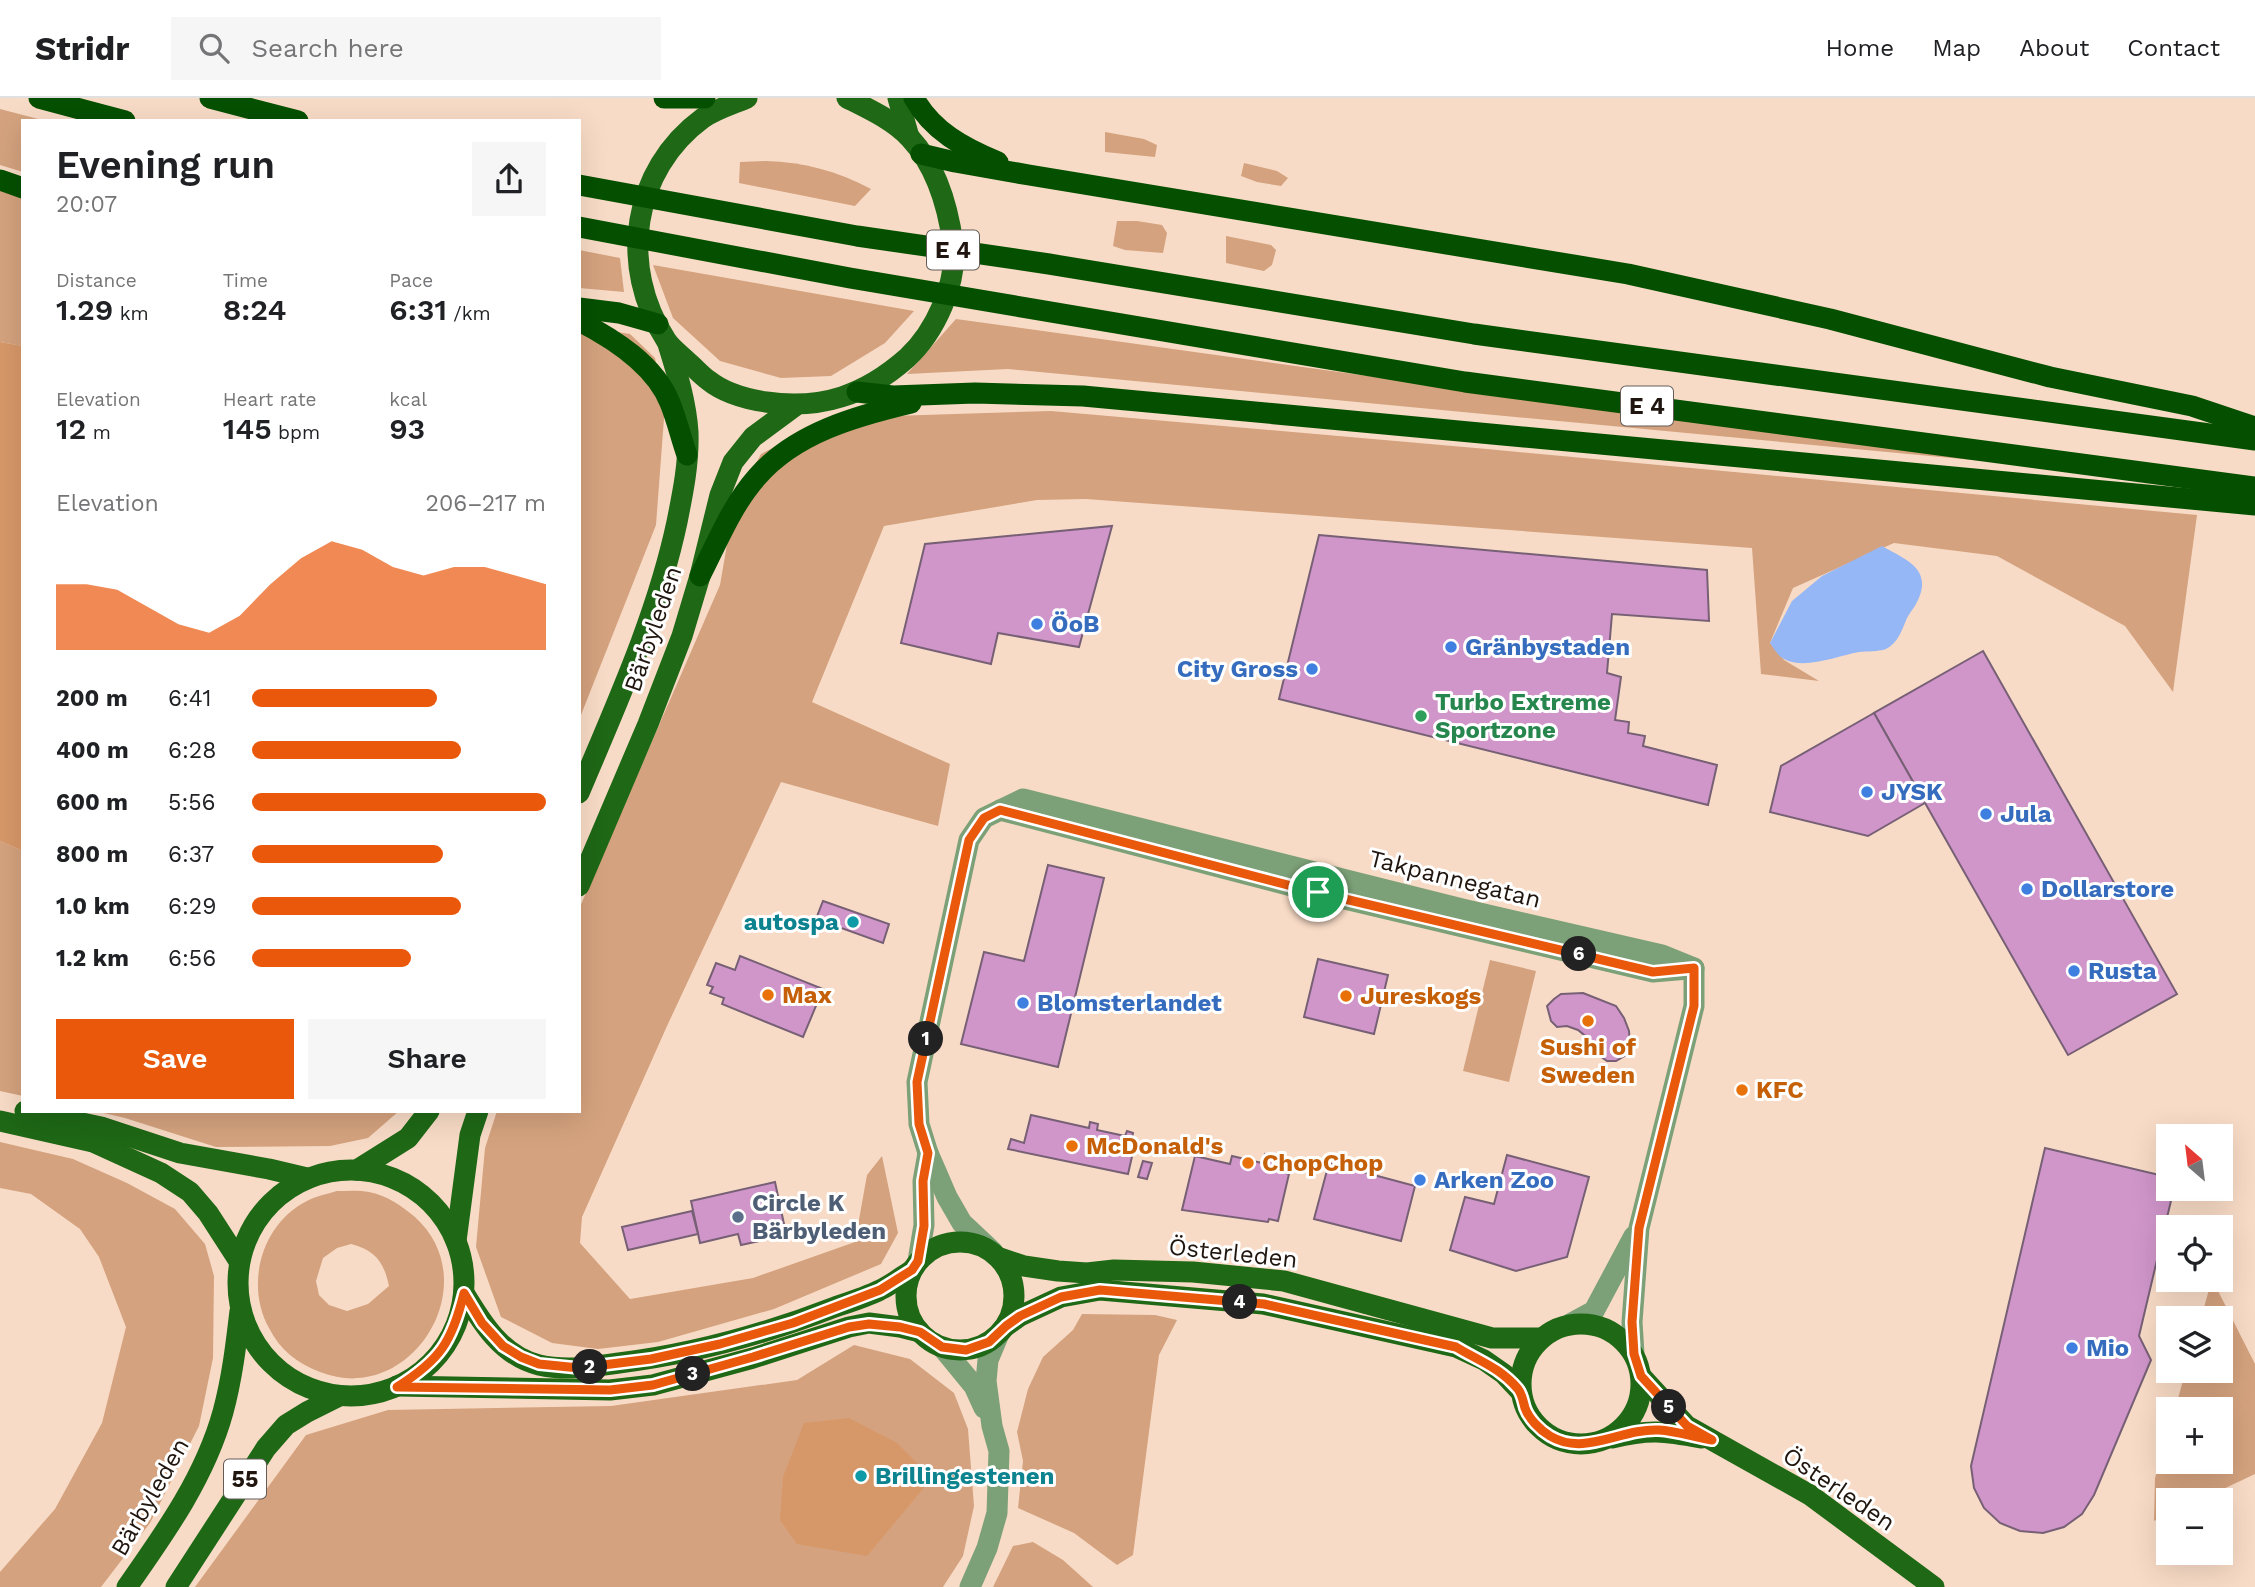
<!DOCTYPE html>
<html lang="en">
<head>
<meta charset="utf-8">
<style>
  :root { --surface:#fff; --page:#f6f6f6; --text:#202124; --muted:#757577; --line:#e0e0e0; --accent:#ea580c }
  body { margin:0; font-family:"Work Sans",sans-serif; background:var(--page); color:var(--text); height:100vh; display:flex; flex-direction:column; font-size:26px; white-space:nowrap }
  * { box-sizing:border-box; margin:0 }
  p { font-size:23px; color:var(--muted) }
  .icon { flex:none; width:38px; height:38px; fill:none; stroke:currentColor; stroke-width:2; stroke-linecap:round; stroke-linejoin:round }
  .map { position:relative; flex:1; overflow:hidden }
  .sheet { position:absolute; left:21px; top:21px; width:560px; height:994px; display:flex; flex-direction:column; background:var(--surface); border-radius:0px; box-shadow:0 7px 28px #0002 }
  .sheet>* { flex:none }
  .needle { width:46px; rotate:332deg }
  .tools { position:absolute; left:2156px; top:1026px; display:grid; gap:14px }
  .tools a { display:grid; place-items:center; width:77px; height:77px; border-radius:0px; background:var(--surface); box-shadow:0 7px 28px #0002; font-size:35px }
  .pin { position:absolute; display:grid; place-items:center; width:60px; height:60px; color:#fff; margin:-30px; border:4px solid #fff; border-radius:50%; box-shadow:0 2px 7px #0007 }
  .km { position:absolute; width:35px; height:35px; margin:-18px; border-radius:50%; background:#222; color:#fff; font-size:19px; line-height:35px; text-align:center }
  .round { display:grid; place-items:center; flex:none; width:74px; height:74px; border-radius:0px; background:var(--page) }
  .headline { display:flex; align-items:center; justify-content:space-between; height:119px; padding:0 35px }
  h1 { font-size:38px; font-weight:600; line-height:52px }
  .figures { display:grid; grid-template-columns:repeat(3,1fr); gap:10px; height:119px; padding:7px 35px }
  .figures div { display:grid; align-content:center }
  .figures b { font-size:30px; font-weight:600 }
  .figures small { font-size:19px; font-weight:400 }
  .figures p { font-size:19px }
  .chart { height:196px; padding:14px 35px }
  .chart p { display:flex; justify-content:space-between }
  .chart svg { width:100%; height:126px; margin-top:7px; fill:var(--accent); opacity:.7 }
  .primary-button { display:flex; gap:14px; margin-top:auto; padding:14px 35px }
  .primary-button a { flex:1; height:80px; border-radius:0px; background:var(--accent); color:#fff; font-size:28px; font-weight:600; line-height:80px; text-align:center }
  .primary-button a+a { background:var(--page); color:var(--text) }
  ul { padding:0 35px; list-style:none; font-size:23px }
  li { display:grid; grid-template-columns:112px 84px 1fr; align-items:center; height:52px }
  li i { height:18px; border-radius:9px; background:var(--accent) }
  header { display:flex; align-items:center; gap:42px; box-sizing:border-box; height:98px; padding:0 35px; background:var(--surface); border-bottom:2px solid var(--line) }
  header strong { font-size:33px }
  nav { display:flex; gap:38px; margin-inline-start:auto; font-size:24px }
  .search { width:490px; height:63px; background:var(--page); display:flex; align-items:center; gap:18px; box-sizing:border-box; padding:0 24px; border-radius:0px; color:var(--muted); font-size:26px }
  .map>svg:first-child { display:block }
  .green { fill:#d4a27e; fill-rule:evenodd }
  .forest { fill:#d79869 }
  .water { fill:#96b7f6 }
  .building { fill:#d096ca; stroke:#776075; stroke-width:2 }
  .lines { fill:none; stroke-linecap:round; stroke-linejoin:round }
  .minor { stroke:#7ca077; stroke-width:21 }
  .major { stroke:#1e6816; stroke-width:21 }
  .highway { stroke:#055000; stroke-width:21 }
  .route-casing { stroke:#fff; stroke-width:14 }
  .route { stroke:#ea580c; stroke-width:9 }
  .shop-dot { fill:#3f7fe0; stroke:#fff; stroke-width:2.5 }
  .leisure-dot { fill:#2e9e5b; stroke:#fff; stroke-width:2.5 }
  .culture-dot { fill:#0f9aa8; stroke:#fff; stroke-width:2.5 }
  .food-dot { fill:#e8710a; stroke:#fff; stroke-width:2.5 }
  .service-dot { fill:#5c6f8a; stroke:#fff; stroke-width:2.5 }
  .labels { text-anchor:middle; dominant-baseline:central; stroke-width:6; stroke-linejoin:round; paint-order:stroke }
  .shield { fill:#fff; stroke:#635c57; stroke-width:2 }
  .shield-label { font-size:23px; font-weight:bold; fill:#20160f }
  .shop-label { font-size:24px; font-weight:bold; fill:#366cbe; stroke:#fff; text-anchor:start }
  .street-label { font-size:24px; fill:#20160f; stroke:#fff }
  .leisure-label { font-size:24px; font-weight:bold; fill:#27864d; stroke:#fff; text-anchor:start }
  .culture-label { font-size:24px; font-weight:bold; fill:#0d838f; stroke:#fff; text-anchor:end }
  .food-label { font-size:24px; font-weight:bold; fill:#c56008; stroke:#fff; text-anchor:start }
  .service-label { font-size:24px; font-weight:bold; fill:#4e5e75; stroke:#fff; text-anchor:start }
</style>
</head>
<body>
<header>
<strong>Stridr</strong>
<div class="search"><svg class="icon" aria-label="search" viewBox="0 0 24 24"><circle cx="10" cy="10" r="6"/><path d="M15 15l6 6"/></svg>Search here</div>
<nav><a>Home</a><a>Map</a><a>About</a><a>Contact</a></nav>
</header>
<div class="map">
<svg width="2255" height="1489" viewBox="0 0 2255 1489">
  <rect width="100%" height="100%" fill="#f8dbc6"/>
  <!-- green -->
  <g class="green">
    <path d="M0,11L46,23H23V74L0,67Z"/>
    <path d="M1105,34L1144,41L1157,47L1155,59L1105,54Z"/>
    <path d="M766,63C803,64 838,73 871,91L855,108L739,85L740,64Z"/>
    <path d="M1244,65L1277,73L1288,80L1281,88L1257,84L1241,78Z"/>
    <path d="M0,91L23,98V248L0,244Z"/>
    <path d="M1117,123H1137L1162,127L1167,135L1163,155L1125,152L1113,148Z"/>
    <path d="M1226,138L1271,147L1276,152L1272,167L1264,173L1226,165Z"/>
    <path d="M579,152L620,160L624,194L579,190Z"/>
    <path d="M653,167L914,213L885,245L831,278L781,280L720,263L673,220Z"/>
    <path d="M956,221L1983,363L1008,271L907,276Z"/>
    <path d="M579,228L630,236L655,260L665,307L656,427L579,622Z"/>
    <path d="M1051,313L1487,351L2197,417L2173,594L2125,528L1997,458L1894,445L1793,490L1770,545L1784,562L1819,583L1761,576L1752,450L1086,401L1037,402L884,428L812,604L950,666L938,728L781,684L667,928L582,1119L580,1145L630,1201L753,1180L855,1144L867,1077L882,1058L898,1135L881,1166L774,1211L658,1244L598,1251L552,1245L501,1219L476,1149L485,1050L497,1013H579V811L720,487L734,406L761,356L828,320Z"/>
    <path d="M0,743L23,753V998L0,993Z"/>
    <path d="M1490,862L1536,873L1509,984L1463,973Z"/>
    <path d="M95,1013H399L368,1040L330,1048L216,1049L125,1020Z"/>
    <path d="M0,1044L73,1061L127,1085L175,1111L205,1146L214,1178L213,1260L199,1328L150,1425L101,1489H0V1474L55,1411L102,1325L126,1229L99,1159L80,1131L31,1096L0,1090Z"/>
    <path d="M337,1093C347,1093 359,1092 369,1094C386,1097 402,1108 415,1119C488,1185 411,1310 320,1274C297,1265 280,1252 269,1230C245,1187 261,1126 307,1103C316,1098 327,1096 337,1093ZM351,1146C375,1152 384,1164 389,1188L368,1206L347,1213L329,1207L319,1197L316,1183L323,1160L337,1150Z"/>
    <path d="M2212,1181L2255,1266V1376L2200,1402H2168V1416L2154,1423L2155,1380L2168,1335V1363H2221V1311H2175L2186,1272H2221V1220H2201Z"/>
    <path d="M1082,1216L1155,1217L1177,1222L1159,1257L1133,1457L1117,1467L1074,1435L1018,1410L1023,1363L1017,1334L1028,1291L1043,1259L1073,1232Z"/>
    <path d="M854,1247L910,1261L954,1295L968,1331L974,1408L963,1458L943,1489H195L306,1337L388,1312L611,1308L797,1282Z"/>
    <path d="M1033,1444L1063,1462L1093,1489H993L1013,1448Z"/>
  </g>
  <!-- forest -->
  <g class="forest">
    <path d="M0,244L23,248V753L0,743Z"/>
    <path d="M849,1320L897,1345L932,1380L867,1458L797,1446L780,1422L783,1379L804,1325Z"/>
  </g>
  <!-- water -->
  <path class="water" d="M1882,448C1904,461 1933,470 1918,502C1915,509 1910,514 1907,520C1902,532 1898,545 1886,551C1878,554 1867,553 1859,554C1837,558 1805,572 1784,561C1778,558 1774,551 1770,545L1792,503L1822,478Z"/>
  <!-- building -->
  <g class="building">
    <path d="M1112,428L1079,549L998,535L991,566L901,545L925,446Z"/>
    <path d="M1319,437L1707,472L1709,523L1612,516L1607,575L1621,579L1615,622L1629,624L1628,635L1645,638L1643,648L1717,667L1708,707L1279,601Z"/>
    <path d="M1983,553L2177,896L2068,957L1874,615Z"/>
    <path d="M1874,615L1925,705L1868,738L1770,714L1781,668Z"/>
    <path d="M1048,767L1104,780L1058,969L961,946L984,854L1024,863Z"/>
    <path d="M823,803L889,826L883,845L816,821Z"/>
    <path d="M740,858L823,891L803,939L722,906L724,900L710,895L713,889L707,887L716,865L735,872Z"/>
    <path d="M1318,861L1388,877L1374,936L1304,919Z"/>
    <path d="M1583,895L1616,908L1624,920L1629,933L1630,947L1626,957L1616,963H1607L1596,955L1589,941L1578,932L1567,928L1557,929L1551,923L1547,908L1554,901L1561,896Z"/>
    <path d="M1031,1017L1089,1030L1090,1024L1098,1026L1097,1032L1125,1038L1127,1033L1133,1035L1132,1040L1136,1041L1128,1076L1008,1051L1011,1041L1024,1045Z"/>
    <path d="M2045,1050L2168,1079V1090H2174L2139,1238L2151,1262L2094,1397L2082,1416L2064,1429L2043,1435L2020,1433L2000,1425L1984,1410L1974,1390L1971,1368Z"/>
    <path d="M1265,1056L1283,1061L1280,1073L1289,1076L1278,1123L1269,1121L1268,1124L1182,1112L1195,1058L1230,1066L1232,1058L1262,1065Z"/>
    <path d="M1507,1057L1589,1079L1567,1159L1516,1173L1450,1152L1465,1099L1494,1106Z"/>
    <path d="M1143,1063L1152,1065L1147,1081L1138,1079Z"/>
    <path d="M1329,1065L1415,1088L1401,1143L1314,1121Z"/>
    <path d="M775,1084L784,1126L767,1130L769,1141L741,1147L738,1136L700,1145L691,1103Z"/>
    <path d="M692,1113L698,1136L628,1152L622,1129Z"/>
  </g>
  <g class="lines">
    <!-- minor -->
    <g class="minor">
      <path d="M1000,712L1311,793L1653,874L1688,871"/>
      <path d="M993,1154L962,1125L947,1099L928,1055L919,1026L917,984L969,742L984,720L1023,701L1462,811L1662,857L1694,870"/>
      <path d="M918,1163L924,1127L923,1083L928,1055"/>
      <path d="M1570,1226L1594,1213L1634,1138"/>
      <path d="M942,1249L974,1288L984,1310"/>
      <path d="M1634,1256L1632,1224L1639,1130L1694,908V870"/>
      <path d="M970,1489L987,1450L997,1415L999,1353L992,1328L986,1283L988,1262L999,1236"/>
    </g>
    <!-- major -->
    <g class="major">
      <path d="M747,0C733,6 716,11 703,20C632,72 618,168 666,242C671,250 681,257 688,264C695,270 701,277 708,282C724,295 746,301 766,304C822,312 865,297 907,260C935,234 958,185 953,146C948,109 936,68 910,40C893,22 869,11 847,0"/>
      <path d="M898,0L909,39"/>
      <path d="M579,695C616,607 657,518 677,424C683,394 689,365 688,334C686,303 677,275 668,246"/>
      <path d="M579,788L648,626L682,538L700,478L720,397L733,364L753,339L795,308"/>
      <path d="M25,1013L101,1029L180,1055L269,1071L307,1080"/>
      <path d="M0,1023L93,1044L161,1075L190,1094L208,1115L239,1163"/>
      <path d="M357,1072L408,1040L429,1013"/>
      <circle cx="351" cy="1185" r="113"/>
      <path d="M456,1143L470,1037L478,1013"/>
      <circle cx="960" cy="1198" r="54"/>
      <path d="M1000,1160L1024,1168L1058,1173L1087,1175L1114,1172L1193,1174L1284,1183L1492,1240H1539"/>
      <path d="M464,1195C482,1225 502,1258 539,1267C565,1273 592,1269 619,1265C693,1256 765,1236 835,1209C850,1204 866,1199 880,1192C891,1187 901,1179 912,1172"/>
      <circle cx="1581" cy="1286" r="60"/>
      <path d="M1006,1228L1020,1218L1061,1199L1100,1192L1263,1206L1456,1249L1484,1262L1504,1276L1520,1293"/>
      <path d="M1641,1278L1687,1328L1810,1397L1934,1489"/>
      <path d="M397,1288L610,1292L653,1287L753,1260L849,1229L869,1225L900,1229L920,1234"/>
      <path d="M1612,1340C1649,1331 1664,1333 1701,1340"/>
      <path d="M127,1489C165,1435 205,1379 223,1314C232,1281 236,1247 240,1213"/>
      <path d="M176,1489L266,1350L286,1327L307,1314L339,1298"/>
    </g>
    <!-- highway -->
    <g class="highway">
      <path d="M39,0L125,23"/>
      <path d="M210,0L298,23"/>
      <path d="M664,0H705"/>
      <path d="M914,0C932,33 964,50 998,64"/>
      <path d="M921,56L955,64L1029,77L1628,176L1830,221L2050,279L2192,308L2255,329"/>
      <path d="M0,82L23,90"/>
      <path d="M579,87L857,138L1049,166L1474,236L2255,342"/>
      <path d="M579,129L850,180L1465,284L2255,389"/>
      <path d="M579,210L619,215L658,226"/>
      <path d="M579,223C614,241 655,267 670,305C677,322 681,340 687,357"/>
      <path d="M857,294L893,298L975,295L1083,298L2255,407"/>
      <path d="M700,478C717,445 732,407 757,379C795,335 856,318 911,305"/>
    </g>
  </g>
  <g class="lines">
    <defs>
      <path id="route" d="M1000,712L1311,793L1653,874L1694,870V908L1639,1130L1632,1224L1634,1256L1641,1278L1687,1328L1712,1342C1694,1339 1676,1333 1659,1332C1621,1330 1585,1359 1550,1338C1540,1332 1529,1321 1525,1310C1523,1303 1522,1296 1518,1291C1499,1269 1479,1263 1456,1249L1264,1206L1100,1192L1061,1199L1020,1218L1006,1228L989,1244L966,1252L942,1249L920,1234L900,1229L869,1226L849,1229L753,1259L653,1287L610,1292L397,1289C440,1262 452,1244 464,1195L482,1225L503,1248L521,1259L539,1266L579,1270L651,1261L720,1246L793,1225L880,1192L912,1172L918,1163L924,1128L923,1083L928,1055L919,1026L917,984L969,742L984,720Z"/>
    </defs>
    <!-- route casing -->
    <use href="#route" class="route-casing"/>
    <!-- route -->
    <use href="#route" class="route"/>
  </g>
  <!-- markers -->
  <g class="shop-dot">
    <circle cx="1037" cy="526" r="7"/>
    <circle cx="1451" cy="549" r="7"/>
    <circle cx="1312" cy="571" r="7"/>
    <circle cx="1867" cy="694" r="7"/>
    <circle cx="1986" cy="716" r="7"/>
    <circle cx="2027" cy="791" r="7"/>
    <circle cx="2074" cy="873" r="7"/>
    <circle cx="1023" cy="905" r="7"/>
    <circle cx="1420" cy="1082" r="7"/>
    <circle cx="2072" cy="1250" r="7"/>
  </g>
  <circle class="leisure-dot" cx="1421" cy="618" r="7"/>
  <g class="culture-dot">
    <circle cx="853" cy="824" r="7"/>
    <circle cx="861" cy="1378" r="7"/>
  </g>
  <g class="food-dot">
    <circle cx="768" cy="897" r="7"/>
    <circle cx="1346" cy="898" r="7"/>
    <circle cx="1588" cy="923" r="7"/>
    <circle cx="1742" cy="992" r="7"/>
    <circle cx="1072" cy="1048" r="7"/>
    <circle cx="1248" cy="1065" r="7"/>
  </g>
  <circle class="service-dot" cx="738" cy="1119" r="7"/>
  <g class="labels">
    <!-- shield labels -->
    <g class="shield">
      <rect x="927" y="132.5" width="52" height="39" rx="5"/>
      <rect x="1621" y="288.5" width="52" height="39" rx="5"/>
      <rect x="224" y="1361.5" width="42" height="39" rx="5"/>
    </g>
    <g class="shield-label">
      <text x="953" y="152">E 4</text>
      <text x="1647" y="308">E 4</text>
      <text x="245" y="1381">55</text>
    </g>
    <!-- shop labels -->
    <g class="shop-label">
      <text x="1051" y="526">ÖoB</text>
      <text x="1465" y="549">Gränbystaden</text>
      <text x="1298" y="571" text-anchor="end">City Gross</text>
      <text x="1881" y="694">JYSK</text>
      <text x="2000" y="716">Jula</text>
      <text x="2041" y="791">Dollarstore</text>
      <text x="2088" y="873">Rusta</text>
      <text x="1037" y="905">Blomsterlandet</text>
      <text x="1434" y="1082">Arken Zoo</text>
      <text x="2086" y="1250">Mio</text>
    </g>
    <!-- street labels -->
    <g class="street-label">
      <text transform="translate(653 531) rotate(-71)">Bärbyleden</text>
      <text transform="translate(1455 781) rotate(14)">Takpannegatan</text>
      <text transform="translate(1233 1155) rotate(6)">Österleden</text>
      <text transform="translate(1839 1391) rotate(34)">Österleden</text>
      <text transform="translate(150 1399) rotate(-60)">Bärbyleden</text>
    </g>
    <!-- leisure labels -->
    <g class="leisure-label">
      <text x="1435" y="604">Turbo Extreme<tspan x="1435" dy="28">Sportzone</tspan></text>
    </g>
    <!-- culture labels -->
    <g class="culture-label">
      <text x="839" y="824">autospa</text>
      <text x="875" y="1378" text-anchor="start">Brillingestenen</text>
    </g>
    <!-- food labels -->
    <g class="food-label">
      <text x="782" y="897">Max</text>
      <text x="1360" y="898">Jureskogs</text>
      <text x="1588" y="949" text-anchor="middle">Sushi of<tspan x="1588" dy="28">Sweden</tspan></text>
      <text x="1756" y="992">KFC</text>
      <text x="1086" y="1048">McDonald's</text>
      <text x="1262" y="1065">ChopChop</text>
    </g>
    <!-- service labels -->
    <g class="service-label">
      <text x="752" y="1105">Circle K<tspan x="752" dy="28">Bärbyleden</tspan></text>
    </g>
  </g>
</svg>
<div class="tools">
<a><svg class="needle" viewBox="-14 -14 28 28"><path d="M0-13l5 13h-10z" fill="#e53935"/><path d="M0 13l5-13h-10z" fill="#757577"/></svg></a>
<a><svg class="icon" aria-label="locate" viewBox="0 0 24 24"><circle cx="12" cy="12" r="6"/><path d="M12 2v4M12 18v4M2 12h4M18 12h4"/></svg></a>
<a><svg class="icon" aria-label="layers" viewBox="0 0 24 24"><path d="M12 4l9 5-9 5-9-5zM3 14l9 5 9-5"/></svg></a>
<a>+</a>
<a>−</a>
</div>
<div class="pin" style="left:1318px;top:794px;background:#1e9e55"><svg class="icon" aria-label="arrive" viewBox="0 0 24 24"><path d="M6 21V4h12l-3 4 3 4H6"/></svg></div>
<b class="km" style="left:926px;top:941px">1</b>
<b class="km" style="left:590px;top:1269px">2</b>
<b class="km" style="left:693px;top:1276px">3</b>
<b class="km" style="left:1240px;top:1204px">4</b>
<b class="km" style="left:1669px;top:1309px">5</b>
<b class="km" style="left:1579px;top:856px">6</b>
<section class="sheet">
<div class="headline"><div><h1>Evening run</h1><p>20:07</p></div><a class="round"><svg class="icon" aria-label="share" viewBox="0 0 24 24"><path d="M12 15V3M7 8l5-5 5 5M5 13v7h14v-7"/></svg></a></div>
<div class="figures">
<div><p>Distance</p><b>1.29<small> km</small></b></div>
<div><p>Time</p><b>8:24</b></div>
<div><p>Pace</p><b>6:31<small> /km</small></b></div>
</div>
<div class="figures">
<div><p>Elevation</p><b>12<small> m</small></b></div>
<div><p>Heart rate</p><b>145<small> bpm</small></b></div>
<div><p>kcal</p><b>93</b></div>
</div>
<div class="chart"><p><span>Elevation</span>206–217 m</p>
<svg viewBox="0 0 160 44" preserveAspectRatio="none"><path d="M0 44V21L10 21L20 23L30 29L40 35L50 38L60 32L70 21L80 12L90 6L100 9L110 15L120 18L130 15L140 15L150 18L160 21V44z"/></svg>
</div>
<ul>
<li><b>200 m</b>6:41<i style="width:63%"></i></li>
<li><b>400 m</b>6:28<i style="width:71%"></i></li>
<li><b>600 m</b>5:56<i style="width:100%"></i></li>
<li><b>800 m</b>6:37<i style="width:65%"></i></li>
<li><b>1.0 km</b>6:29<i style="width:71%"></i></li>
<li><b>1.2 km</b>6:56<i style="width:54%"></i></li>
</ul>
<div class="primary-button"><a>Save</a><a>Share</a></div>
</section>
</div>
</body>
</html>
